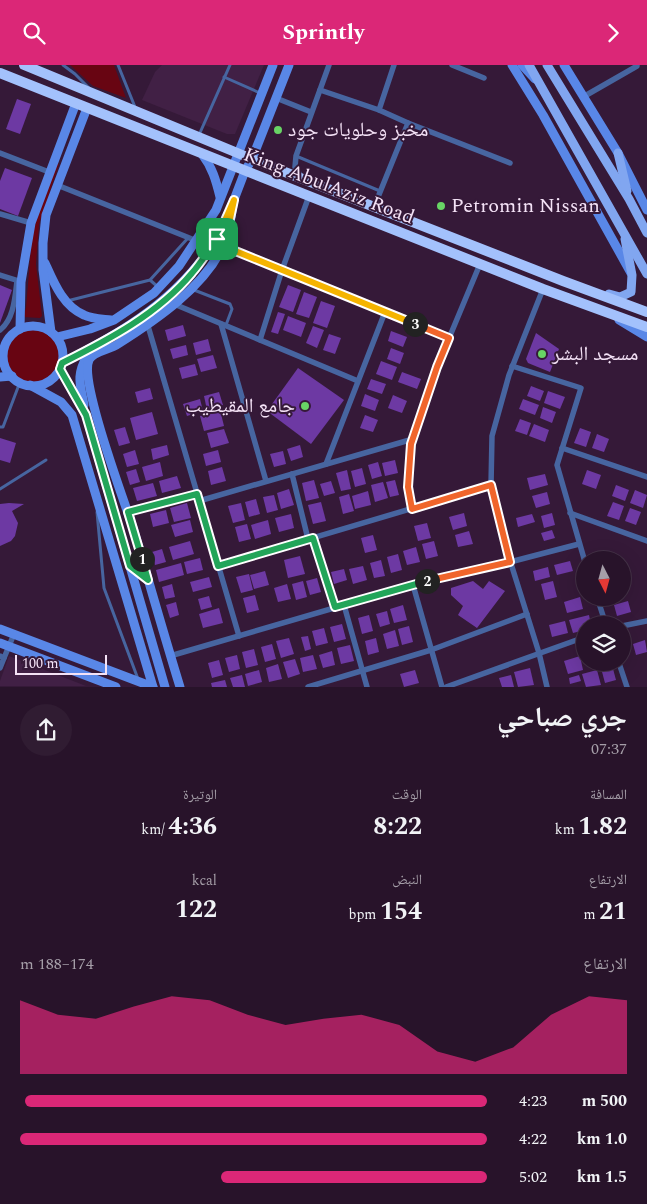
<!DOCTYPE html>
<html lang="ar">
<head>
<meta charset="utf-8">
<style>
  :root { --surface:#28132a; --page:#301c32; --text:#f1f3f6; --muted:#a59ea8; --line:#443247; --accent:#db2777 }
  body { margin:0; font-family:Spectral,"Noto Naskh Arabic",serif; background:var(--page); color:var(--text); direction:rtl; height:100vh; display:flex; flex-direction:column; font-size:19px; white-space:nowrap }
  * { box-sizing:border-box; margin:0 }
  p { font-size:16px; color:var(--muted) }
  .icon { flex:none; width:28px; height:28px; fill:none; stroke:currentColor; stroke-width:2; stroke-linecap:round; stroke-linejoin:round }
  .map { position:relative; height:622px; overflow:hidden; direction:ltr }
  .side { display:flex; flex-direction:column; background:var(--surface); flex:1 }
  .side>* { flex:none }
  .needle { width:32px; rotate:174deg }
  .tools { position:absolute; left:576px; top:486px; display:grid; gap:10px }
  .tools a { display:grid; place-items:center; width:55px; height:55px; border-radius:50%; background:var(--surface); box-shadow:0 5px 20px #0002,0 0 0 1px var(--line); font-size:25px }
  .scale { position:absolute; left:15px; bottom:12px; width:92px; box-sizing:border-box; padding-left:5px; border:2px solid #f4e2f6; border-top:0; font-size:14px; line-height:18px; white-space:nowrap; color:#f4e2f6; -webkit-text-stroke:4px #351938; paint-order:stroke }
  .pin { position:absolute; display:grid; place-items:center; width:42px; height:42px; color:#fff; margin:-21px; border-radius:10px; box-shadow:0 2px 8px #0006 }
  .km { position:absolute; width:25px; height:25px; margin:-12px; border-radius:50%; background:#222; color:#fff; font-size:14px; line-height:25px; text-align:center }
  .round { display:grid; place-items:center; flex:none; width:52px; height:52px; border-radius:26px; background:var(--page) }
  .overview { display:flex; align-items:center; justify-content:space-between; height:85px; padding:0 20px }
  h1 { font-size:28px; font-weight:700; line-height:38px }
  .stats { display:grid; grid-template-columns:repeat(3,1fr); gap:8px; height:85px; padding:5px 20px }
  .stats div { display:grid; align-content:center }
  .stats b { font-size:25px; font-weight:700 }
  .stats small { font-size:14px; font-weight:400 }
  .stats p { font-size:14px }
  .chart { height:140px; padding:10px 20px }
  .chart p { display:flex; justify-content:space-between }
  .chart svg { width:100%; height:90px; margin-top:5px; fill:var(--accent); opacity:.7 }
  ul { padding:0 20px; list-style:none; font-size:16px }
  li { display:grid; grid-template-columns:80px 60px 1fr; align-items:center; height:38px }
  li i { height:12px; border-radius:6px; background:var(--accent) }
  header { display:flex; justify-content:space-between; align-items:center; height:65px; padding:0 20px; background:var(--accent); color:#fff; font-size:22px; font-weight:700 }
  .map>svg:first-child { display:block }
  .built { fill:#412045 }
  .green { fill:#680512 }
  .building { fill:#6d39a3 }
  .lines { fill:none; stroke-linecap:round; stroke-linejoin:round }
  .lane { stroke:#4765a0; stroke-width:3 }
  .street { stroke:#4765a0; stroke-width:5.5 }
  .secondary { stroke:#5987e7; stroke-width:9 }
  .primary { stroke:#81a6f0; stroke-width:9 }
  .highway { stroke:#a3c1fc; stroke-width:10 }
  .split-1-casing { stroke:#fff; stroke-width:10 }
  .split-2-casing { stroke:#fff; stroke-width:10 }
  .split-3-casing { stroke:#fff; stroke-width:10 }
  .split-4-casing { stroke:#fff; stroke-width:10 }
  .split-1 { stroke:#22a559; stroke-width:6 }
  .split-2 { stroke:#22a559; stroke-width:6 }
  .split-3 { stroke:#f0652b; stroke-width:6 }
  .split-4 { stroke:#f5b400; stroke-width:6 }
  .poi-dot { fill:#68d465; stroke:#351938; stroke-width:2 }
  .labels { text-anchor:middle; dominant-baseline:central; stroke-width:4; stroke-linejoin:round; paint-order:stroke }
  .poi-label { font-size:20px; fill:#f4e2f6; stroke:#351938; text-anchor:start }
  .street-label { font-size:20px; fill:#f4e2f6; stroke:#351938 }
</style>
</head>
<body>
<header><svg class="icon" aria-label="forward" viewBox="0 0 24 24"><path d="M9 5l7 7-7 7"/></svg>Sprintly<svg class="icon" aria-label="search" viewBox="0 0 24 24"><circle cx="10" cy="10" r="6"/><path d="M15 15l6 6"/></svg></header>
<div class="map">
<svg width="647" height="622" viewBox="0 0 647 622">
  <rect width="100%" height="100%" fill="#351938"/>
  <!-- built -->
  <g class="built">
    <path d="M162,0H264L235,69H227L142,35L155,7Z"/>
    <path d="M9,591L86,621H0V616Z"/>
  </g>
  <!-- green -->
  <g class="green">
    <path d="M70,0H114L126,33L93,21Z"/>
    <path d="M57,98L59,99L39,159L36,199L42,251L40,253L23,252L26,243L32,170L46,126Z"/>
    <circle cx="33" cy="291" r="26"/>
  </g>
  <!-- building -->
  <g class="building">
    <path d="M17,34L31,39L20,69L6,64Z"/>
    <path d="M5,103L32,113L18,151L0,144V116Z"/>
    <path d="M0,220L12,225L0,258Z"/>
    <path d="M288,220L301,225L293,247L279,242Z"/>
    <path d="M304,227L317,232L309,253L296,249Z"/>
    <path d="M321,236L335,241L327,263L313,258Z"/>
    <path d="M278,247L285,249L278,269L271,267Z"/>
    <path d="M288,251L306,258L301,272L283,265Z"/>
    <path d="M183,260L186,271L168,276L165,265Z"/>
    <path d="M313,261L324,265L317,283L306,278Z"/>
    <path d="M391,266L407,272L403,282L388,276Z"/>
    <path d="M536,268L559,284L550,307L528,298L526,294Z"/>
    <path d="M329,269L341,273L335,289L323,285Z"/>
    <path d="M208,274L211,286L196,290L193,278Z"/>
    <path d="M186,280L188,290L173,294L170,284Z"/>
    <path d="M391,283L404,288L400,299L387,294Z"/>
    <path d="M213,290L217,303L201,307L197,294Z"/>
    <path d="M381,296L397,302L392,315L376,309Z"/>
    <path d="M195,299L198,310L182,314L179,303Z"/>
    <path d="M298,303L344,335L311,379L267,346Z"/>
    <path d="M402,307L421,314L417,324L398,317Z"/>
    <path d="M371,314L386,319L382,329L367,324Z"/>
    <path d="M531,321L544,326L540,336L527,331Z"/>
    <path d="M150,323L153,334L138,338L135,327Z"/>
    <path d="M548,326L565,332L560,344L544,338Z"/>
    <path d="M219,327L223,340L207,345L204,331Z"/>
    <path d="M365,329L379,335L375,346L361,341Z"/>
    <path d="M393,330L407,336L402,348L388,343Z"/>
    <path d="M200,334L203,346L187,351L183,339Z"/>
    <path d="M523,334L539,340L535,350L519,344Z"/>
    <path d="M543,342L556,347L552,358L540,353Z"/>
    <path d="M220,345L224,361L204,366L200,351Z"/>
    <path d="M152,347L158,369L136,375L130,353Z"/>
    <path d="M365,350L378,355L373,367L360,363Z"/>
    <path d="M520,354L531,358L527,370L515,366Z"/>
    <path d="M534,359L549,365L545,377L529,371Z"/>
    <path d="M125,362L130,378L119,381L114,365Z"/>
    <path d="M580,363L591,367L586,382L574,378Z"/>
    <path d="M224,364L229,378L211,383L207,368Z"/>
    <path d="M597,369L609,374L604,387L592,383Z"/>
    <path d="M0,373L16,378L10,398L0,395Z"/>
    <path d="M167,380L169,390L153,395L151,384Z"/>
    <path d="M300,380L303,392L291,396L287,384Z"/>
    <path d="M135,385L139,399L127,402L123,389Z"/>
    <path d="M218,385L221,397L206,401L203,389Z"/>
    <path d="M283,386L286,399L274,402L270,389Z"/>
    <path d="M395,395L398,408L385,411L382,398Z"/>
    <path d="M160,397L163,411L146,416L142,402Z"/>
    <path d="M378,397L382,411L372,414L368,400Z"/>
    <path d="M222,402L226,416L211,420L208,406Z"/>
    <path d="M362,403L366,419L355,422L351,406Z"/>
    <path d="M136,404L140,417L130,420L126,407Z"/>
    <path d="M347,405L351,424L341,426L336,408Z"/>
    <path d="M587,405L601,410L596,424L582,419Z"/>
    <path d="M545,409L548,420L530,425L527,413Z"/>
    <path d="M177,411L181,423L162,428L159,416Z"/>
    <path d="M314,415L319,433L306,436L302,418Z"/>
    <path d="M395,415L399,430L390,432L386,417Z"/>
    <path d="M331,416L335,428L324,431L320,419Z"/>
    <path d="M383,417L388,433L375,437L371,420Z"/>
    <path d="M153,418L157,431L137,436L133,423Z"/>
    <path d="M616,420L629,425L625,436L612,431Z"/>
    <path d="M289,424L294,440L281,444L277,428Z"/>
    <path d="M635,425L647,430L643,443L630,438Z"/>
    <path d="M368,426L371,440L355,444L352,431Z"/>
    <path d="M547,427L550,439L536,443L532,431Z"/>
    <path d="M349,429L354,446L343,449L339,432Z"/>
    <path d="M274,430L278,445L267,448L263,432Z"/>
    <path d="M256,434L260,449L249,452L245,437Z"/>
    <path d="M321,437L326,456L313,459L308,440Z"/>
    <path d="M613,437L624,441L619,455L607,451Z"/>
    <path d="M9,438L24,439L12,446L18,458L15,471L11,476L0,481V439Z"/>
    <path d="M187,438L191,453L174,457L170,443Z"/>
    <path d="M241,438L245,455L233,458L228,441Z"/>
    <path d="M630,443L641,447L636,460L625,456Z"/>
    <path d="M166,445L169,458L153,462L150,449Z"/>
    <path d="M464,448L467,461L453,465L449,452Z"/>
    <path d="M552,448L555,460L544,463L541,451Z"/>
    <path d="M291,449L294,463L279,467L275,453Z"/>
    <path d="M532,449L535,457L518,462L516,453Z"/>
    <path d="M190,455L193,467L175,472L171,460Z"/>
    <path d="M268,455L271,469L255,474L251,460Z"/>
    <path d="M427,458L431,473L418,476L414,461Z"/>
    <path d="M247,459L251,474L239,477L235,462Z"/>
    <path d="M552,465L555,473L544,476L541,468Z"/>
    <path d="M469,466L473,479L458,482L455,470Z"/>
    <path d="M373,470L377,485L365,488L361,473Z"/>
    <path d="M190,476L194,489L173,495L169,482Z"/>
    <path d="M434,476L438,491L426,494L422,479Z"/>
    <path d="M416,482L420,497L407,500L403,486Z"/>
    <path d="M162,484L166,497L155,500L152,487Z"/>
    <path d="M398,489L402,505L391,508L387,492Z"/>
    <path d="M300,491L305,509L288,513L284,495Z"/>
    <path d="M200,493L203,505L187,509L184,497Z"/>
    <path d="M381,495L385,511L374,513L370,498Z"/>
    <path d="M570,496L573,506L557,510L554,500Z"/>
    <path d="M181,498L184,510L159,517L156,505Z"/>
    <path d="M363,501L367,515L353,519L349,504Z"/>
    <path d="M548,502L550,512L535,516L533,506Z"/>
    <path d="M344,504L347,515L334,519L331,507Z"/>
    <path d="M265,506L269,520L254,524L250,510Z"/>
    <path d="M249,509L253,525L241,528L236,512Z"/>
    <path d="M209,512L212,522L193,527L190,517Z"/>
    <path d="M317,513L321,527L310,530L306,516Z"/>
    <path d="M303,516L307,532L296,535L292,519Z"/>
    <path d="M473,516L483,524L489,516L505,526L477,563L458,550L463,541L451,530V523Z"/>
    <path d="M553,516L557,532L545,535L541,519Z"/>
    <path d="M172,519L175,532L165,534L162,522Z"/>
    <path d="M287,519L291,534L278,537L274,523Z"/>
    <path d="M255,530L259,545L247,548L243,533Z"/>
    <path d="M209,531L212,542L201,545L198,534Z"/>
    <path d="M580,532L583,544L567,548L564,537Z"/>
    <path d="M628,536L631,547L617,551L614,540Z"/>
    <path d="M176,537L179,550L170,553L166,540Z"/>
    <path d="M403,540L407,555L394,558L390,544Z"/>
    <path d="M219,543L223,558L203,563L199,549Z"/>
    <path d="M387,546L390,559L380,562L376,549Z"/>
    <path d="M369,550L373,566L362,569L358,553Z"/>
    <path d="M589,550L591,560H585V565L573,568L569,555Z"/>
    <path d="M565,556L568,568L552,572L549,560Z"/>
    <path d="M342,559L346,574L334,577L330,562Z"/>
    <path d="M409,561L413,577L402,580L398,564Z"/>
    <path d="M324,563L328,578L316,581L312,566Z"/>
    <path d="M395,565L399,581L387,584L383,569Z"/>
    <path d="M308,571L311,584L305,586L301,572Z"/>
    <path d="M289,573L294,589L281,593L276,576Z"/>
    <path d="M376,573L379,587L368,590L365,576Z"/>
    <path d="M645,575L647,587L636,590L633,579Z"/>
    <path d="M272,579L276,594L265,597L261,582Z"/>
    <path d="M350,580L354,596L341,599L337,583Z"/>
    <path d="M254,584L258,600L246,603L242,587Z"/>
    <path d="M332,586L335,600L323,603L319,590Z"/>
    <path d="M237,590L240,604L229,607L225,593Z"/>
    <path d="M313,590L317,604L303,607L300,593Z"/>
    <path d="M580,591L583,605L568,609L564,596Z"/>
    <path d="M295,594L300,609L288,613L283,597Z"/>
    <path d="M219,595L223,610L212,613L208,598Z"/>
    <path d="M278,599L282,614L269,617L266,603Z"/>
    <path d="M612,600L616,615L605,618L601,603Z"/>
    <path d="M530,603L534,620L518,622L514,607Z"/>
    <path d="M259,605L262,617L248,621L245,609Z"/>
    <path d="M415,605L419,618L404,622L400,609Z"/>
    <path d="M597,605L601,620L586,622L582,609Z"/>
    <path d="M242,610L245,622H233L230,613Z"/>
    <path d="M511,610L514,622H502L499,613Z"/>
    <path d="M579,610L581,616L570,619L569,613Z"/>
    <path d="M225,615L227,622H212L211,618Z"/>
  </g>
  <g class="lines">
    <!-- lane -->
    <g class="lane">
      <path d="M63,0L75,9L89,23"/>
      <path d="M118,0L135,42"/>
      <path d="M224,12L260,28"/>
      <path d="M199,70L230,0"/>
      <path d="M296,91L380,126"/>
      <path d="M150,215L158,222"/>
      <path d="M194,225L230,239L232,244L226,260"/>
      <path d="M67,236L150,215L188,173"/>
      <path d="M0,362H3L20,317"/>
      <path d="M0,424L46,395"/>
      <path d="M97,447L104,523L138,614"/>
    </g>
    <!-- street -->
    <g class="street">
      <path d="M452,0L484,13"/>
      <path d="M320,25L379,45"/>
      <path d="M583,32L637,1V0"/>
      <path d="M276,33L311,47"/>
      <path d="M408,58L510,98"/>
      <path d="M0,88L49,107"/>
      <path d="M302,113L295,102L296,91L329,0"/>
      <path d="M57,120L197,176"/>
      <path d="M374,142L408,58L379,45L394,0"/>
      <path d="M0,149L31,158"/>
      <path d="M223,181L449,273"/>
      <path d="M0,210L19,216"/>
      <path d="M543,224L509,310L492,371L491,420L508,489L539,588L547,622"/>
      <path d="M174,239L358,316"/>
      <path d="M221,259L266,416"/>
      <path d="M148,261L239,571"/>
      <path d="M0,265C14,254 15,232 17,216"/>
      <path d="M260,275L282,205L309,131"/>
      <path d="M512,301L581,323L557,400L585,497"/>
      <path d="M562,383L647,412"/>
      <path d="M326,399L385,247"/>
      <path d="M292,409L308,474"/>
      <path d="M199,436L413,374"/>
      <path d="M411,444L408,422L411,379L437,302L480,199"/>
      <path d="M128,447L197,429"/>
      <path d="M570,448L647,476"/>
      <path d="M313,473L335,543"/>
      <path d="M218,501L491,420"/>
      <path d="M413,520L442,622"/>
      <path d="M597,532L606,560"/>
      <path d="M344,540L367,622"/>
      <path d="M622,561L647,556"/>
      <path d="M0,591L4,593L0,603"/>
      <path d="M170,591L413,520L510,497L579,479"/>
      <path d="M4,593L14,569"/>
      <path d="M619,598L627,622"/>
      <path d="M308,622L431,585L527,549"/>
      <path d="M446,622L585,572"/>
    </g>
    <!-- secondary -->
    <g class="secondary">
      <path d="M512,0L543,50L631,208"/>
      <path d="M522,0L535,14"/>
      <path d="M564,0L618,88L647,145"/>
      <path d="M202,89C212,102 216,115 220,132"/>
      <path d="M232,140L245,106L252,94L289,0"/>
      <path d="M45,198C54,218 63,241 84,250C92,254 103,254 111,255"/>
      <path d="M619,255L647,272"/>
      <circle cx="33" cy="291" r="30"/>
      <path d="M20,264L21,217L31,158L76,38"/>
      <path d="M51,267L43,205V178L46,150L87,43"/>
      <path d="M57,272L90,264L114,255L154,228L179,201L216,145L273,0"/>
      <path d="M62,298C116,271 167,241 204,192C208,186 214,180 217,174C221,167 223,159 226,152"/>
      <path d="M60,304L86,350L165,622"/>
      <path d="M0,312L12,311"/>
      <path d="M30,320L61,337L72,350L153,622"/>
      <path d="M84,340C80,318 76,311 87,291"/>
      <path d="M0,564L153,622"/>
      <path d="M0,578L116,622"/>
      <path d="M180,622C164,570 149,517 134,466C125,438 79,316 89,295C93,286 110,285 118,279C156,255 205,222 224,179C230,166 231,149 234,135"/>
    </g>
    <!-- primary -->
    <g class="primary">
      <path d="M529,0L647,209"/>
      <path d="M547,0L629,134L647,168"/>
      <path d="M618,88L627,126"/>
      <path d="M609,229L620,232L631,227L632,210L625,174"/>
    </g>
    <!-- highway -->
    <g class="highway">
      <path d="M24,0L252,94L563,216L647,247"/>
      <path d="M0,8L543,224L647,262"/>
    </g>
  </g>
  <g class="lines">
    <defs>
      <path id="split-1" d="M142,494L148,515L130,501L86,350L60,304L62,298C108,275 158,249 192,208C201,198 208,186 217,174"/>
      <path id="split-2" d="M142,494L128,447L197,429L218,501L313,473L335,542L427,516"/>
      <path id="split-3" d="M415,259L449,273L437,302L411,379L408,422L412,444L491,420L510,497L427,516"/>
      <path id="split-4" d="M217,174L234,135L226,172L223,181L415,259"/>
    </defs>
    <!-- split-1 casing -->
    <use href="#split-1" class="split-1-casing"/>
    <!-- split-2 casing -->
    <use href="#split-2" class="split-2-casing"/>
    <!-- split-3 casing -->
    <use href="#split-3" class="split-3-casing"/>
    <!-- split-4 casing -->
    <use href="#split-4" class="split-4-casing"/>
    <!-- split-1 -->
    <use href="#split-1" class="split-1"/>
    <!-- split-2 -->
    <use href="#split-2" class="split-2"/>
    <!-- split-3 -->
    <use href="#split-3" class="split-3"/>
    <!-- split-4 -->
    <use href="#split-4" class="split-4"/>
  </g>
  <!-- markers -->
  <g class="poi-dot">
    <circle cx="278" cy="65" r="5"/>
    <circle cx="441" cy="141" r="5"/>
    <circle cx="542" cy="289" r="5"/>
    <circle cx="305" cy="341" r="5"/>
  </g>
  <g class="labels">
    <!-- poi labels -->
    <g class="poi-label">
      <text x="288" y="65">مخبز وحلويات جود</text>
      <text x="451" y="141">Petromin Nissan</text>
      <text x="552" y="289">مسجد البشر</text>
      <text x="295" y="341" text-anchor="end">جامع المقيطيب</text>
    </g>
    <!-- street labels -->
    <g class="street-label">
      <text transform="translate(329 121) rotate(21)">King AbulAziz Road</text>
    </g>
  </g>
</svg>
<div class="tools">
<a><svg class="needle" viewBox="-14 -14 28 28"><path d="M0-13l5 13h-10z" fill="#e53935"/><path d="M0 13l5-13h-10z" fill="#a59ea8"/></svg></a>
<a><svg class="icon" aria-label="layers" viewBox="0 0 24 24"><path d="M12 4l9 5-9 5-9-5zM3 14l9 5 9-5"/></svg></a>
</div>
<div class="scale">100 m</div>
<div class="pin" style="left:217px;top:174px;background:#1e9e55"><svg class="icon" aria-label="arrive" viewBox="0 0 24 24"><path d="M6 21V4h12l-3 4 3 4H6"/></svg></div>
<b class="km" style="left:142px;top:494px">1</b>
<b class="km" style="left:427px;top:516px">2</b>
<b class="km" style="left:415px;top:259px">3</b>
</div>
<section class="side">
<div class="overview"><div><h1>جري صباحي</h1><p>07:37</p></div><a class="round"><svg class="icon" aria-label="share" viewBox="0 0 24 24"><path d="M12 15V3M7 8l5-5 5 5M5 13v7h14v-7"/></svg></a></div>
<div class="stats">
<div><p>المسافة</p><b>1.82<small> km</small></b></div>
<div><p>الوقت</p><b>8:22</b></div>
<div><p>الوتيرة</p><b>4:36<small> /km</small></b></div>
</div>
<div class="stats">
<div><p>الارتفاع</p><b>21<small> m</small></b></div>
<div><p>النبض</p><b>154<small> bpm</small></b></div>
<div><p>kcal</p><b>122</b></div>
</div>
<div class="chart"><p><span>الارتفاع</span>174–188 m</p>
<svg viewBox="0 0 160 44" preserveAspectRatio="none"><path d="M0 44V8L10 15L20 17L30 11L40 6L50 8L60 15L70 20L80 17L90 15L100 20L110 33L120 38L130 31L140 15L150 6L160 8V44z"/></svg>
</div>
<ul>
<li><b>500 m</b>4:23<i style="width:99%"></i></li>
<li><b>1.0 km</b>4:22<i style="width:100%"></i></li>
<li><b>1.5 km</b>5:02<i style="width:57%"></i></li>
</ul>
</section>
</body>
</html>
